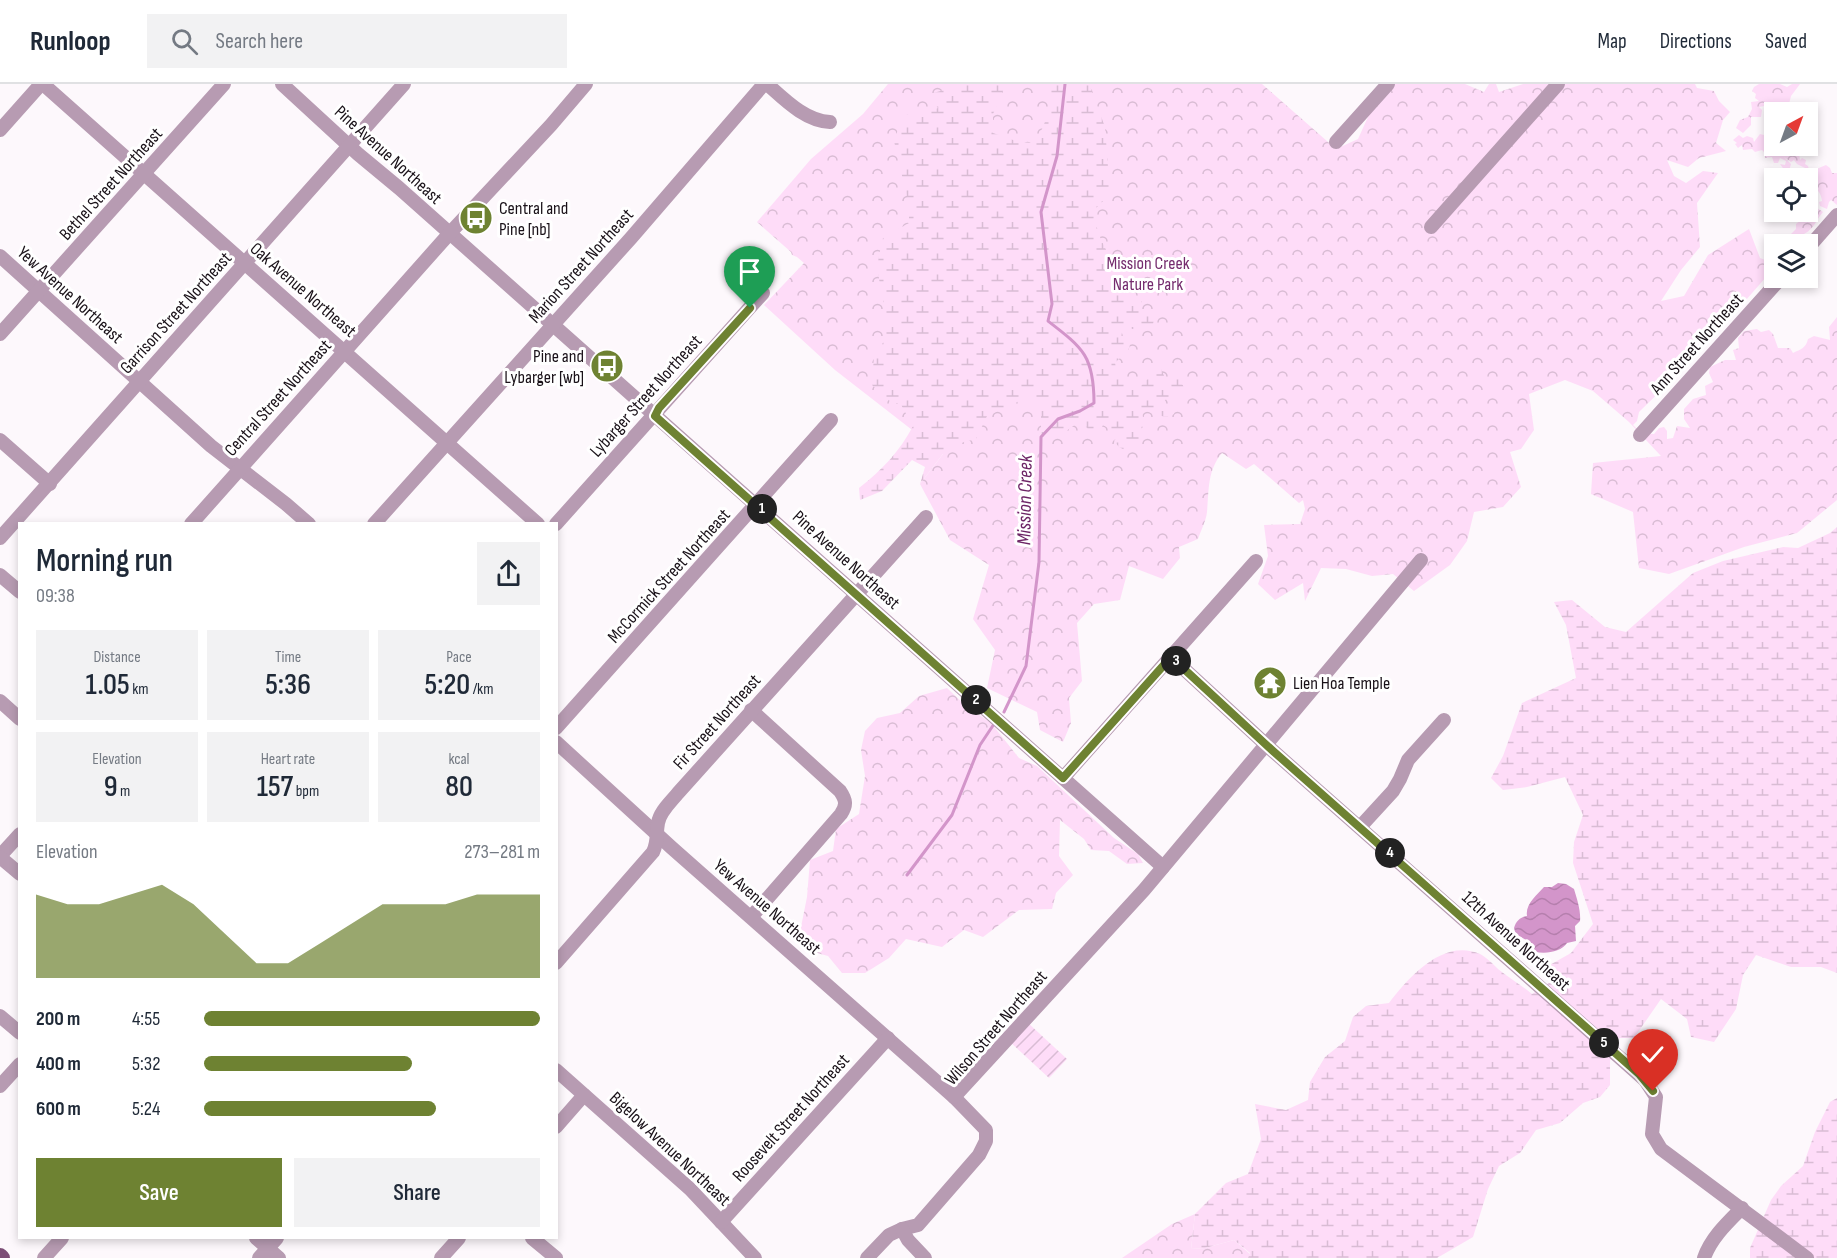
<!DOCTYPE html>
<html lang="en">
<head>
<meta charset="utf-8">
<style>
  :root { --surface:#fff; --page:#f2f2f3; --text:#1f2937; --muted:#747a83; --line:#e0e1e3; --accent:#6e8232 }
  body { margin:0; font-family:"Sofia Sans Condensed",sans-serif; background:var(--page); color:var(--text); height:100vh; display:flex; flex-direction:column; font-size:22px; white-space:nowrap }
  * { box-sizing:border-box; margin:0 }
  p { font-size:20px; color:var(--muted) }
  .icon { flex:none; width:33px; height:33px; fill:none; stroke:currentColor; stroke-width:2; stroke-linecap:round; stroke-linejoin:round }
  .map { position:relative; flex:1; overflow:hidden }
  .drawer { position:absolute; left:18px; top:438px; width:540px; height:717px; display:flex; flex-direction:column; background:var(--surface); border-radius:0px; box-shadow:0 3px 9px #0003 }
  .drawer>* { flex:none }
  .needle { width:39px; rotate:41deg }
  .buttons { position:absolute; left:1764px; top:18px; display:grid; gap:12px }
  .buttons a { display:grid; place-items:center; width:54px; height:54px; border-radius:0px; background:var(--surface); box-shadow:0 3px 9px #0003; font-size:30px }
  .pin { position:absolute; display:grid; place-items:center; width:51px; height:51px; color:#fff; margin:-62px -26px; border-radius:50% 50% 50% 0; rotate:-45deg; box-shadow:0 0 6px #0007 }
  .pin .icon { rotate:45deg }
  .km { position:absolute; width:30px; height:30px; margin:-15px; border-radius:50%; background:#222; color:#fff; font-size:16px; line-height:30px; text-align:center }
  .round { display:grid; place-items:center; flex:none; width:63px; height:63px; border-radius:0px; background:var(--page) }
  .headline { display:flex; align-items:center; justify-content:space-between; height:102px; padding:0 18px }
  h1 { font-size:33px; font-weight:600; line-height:45px }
  .stats { display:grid; grid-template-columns:repeat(3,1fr); gap:9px; height:102px; padding:6px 18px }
  .stats div { display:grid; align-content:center; border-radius:0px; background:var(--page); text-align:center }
  .stats b { font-size:30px; font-weight:600 }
  .stats small { font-size:16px; font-weight:400 }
  .stats p { font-size:16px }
  .chart { height:168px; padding:12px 18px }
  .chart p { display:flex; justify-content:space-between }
  .chart svg { width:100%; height:108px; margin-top:6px; fill:var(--accent); opacity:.7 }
  .primary-button { display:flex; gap:12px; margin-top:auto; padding:12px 18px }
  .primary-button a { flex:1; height:69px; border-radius:0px; background:var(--accent); color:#fff; font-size:24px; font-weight:600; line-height:69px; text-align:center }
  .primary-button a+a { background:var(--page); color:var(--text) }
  ul { padding:0 18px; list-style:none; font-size:20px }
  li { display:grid; grid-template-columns:96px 72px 1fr; align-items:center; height:45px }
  li i { height:15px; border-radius:8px; background:var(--accent) }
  header { display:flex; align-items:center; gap:36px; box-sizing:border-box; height:84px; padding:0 30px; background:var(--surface); border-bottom:2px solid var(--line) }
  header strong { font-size:28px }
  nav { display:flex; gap:33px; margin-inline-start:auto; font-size:21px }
  .search { width:420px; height:54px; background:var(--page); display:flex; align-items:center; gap:15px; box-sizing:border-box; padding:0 21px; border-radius:0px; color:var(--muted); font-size:22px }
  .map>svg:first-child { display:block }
  .forest { fill:url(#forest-crowns) }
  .wetland { fill:url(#wetland-marsh) }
  .garden { fill:url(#garden-furrows) }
  .water { fill:url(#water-waves) }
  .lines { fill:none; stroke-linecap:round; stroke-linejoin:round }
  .stream { stroke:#d395ca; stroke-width:3 }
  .minor { stroke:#b79bb2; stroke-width:14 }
  .major { stroke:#7c4d76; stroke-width:16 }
  .route-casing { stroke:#fff; stroke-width:12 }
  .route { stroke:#6e8232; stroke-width:8 }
  .labels { text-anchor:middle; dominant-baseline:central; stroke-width:6; stroke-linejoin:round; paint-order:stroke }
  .street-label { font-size:18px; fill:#191118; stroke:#fff }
  .poi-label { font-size:18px; fill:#191118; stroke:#fff; text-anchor:start }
  .park-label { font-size:18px; fill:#742b6d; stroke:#fff }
  .water-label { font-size:20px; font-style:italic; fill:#6d2566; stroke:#fff }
</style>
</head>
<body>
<header>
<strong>Runloop</strong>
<div class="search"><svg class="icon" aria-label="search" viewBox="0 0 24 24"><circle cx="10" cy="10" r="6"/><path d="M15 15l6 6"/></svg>Search here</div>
<nav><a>Map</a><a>Directions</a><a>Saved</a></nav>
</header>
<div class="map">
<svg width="1837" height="1174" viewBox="0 0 1837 1174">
  <defs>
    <pattern id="forest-crowns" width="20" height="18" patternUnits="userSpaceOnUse" patternTransform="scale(1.5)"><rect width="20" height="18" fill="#fedcf8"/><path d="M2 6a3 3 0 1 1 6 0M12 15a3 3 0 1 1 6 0" fill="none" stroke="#d9bcd4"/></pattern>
    <pattern id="wetland-marsh" width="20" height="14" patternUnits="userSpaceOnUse" patternTransform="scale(1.5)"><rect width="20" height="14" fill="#fedcf8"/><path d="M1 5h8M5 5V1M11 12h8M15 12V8" fill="none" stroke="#d9bcd4"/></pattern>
    <pattern id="garden-furrows" width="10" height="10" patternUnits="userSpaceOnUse" patternTransform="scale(1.5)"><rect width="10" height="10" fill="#fedcf8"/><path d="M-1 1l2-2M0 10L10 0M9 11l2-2" fill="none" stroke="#d9bcd4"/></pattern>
    <pattern id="water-waves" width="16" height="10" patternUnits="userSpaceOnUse" patternTransform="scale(1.5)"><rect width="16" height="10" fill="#d395ca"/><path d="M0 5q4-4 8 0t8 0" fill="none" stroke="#b57fad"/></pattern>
  </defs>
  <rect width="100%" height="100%" fill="#fdf8fc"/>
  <!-- forest -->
  <g class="forest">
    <path d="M888,0H1262L1336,65L1358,55L1377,13L1387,0H1465L1484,8L1489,0H1496L1499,8L1523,0H1695L1697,4L1714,7L1719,17L1730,28L1723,36L1716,59L1726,67L1699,74L1688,83L1667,76L1674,92L1686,99L1703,87L1718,89L1697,119L1700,163L1681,186L1661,217L1684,212L1708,171L1749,145L1760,174L1768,177L1774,169V184L1738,225L1704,253L1684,284L1639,328L1637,337L1633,341L1641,349L1654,350L1659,344L1664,343L1667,347V355L1673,354L1677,342L1690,344L1684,335V325L1693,315L1706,311L1705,302L1713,298L1709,289L1710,283L1725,276H1736L1733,266L1739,264L1738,254L1744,247L1757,245L1761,248L1769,246L1773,250L1778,264H1790L1793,269C1801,265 1806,264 1808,255L1814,252L1830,256L1829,243L1837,233V416L1797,449L1744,463L1669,490L1639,484L1633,428L1591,410L1593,379L1661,372L1629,338L1593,307L1565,296L1529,310L1534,346L1521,365L1510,368L1521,403L1503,423L1474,428L1467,457L1450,481L1414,507L1393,490L1372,492L1346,485L1321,484L1305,517L1303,499L1275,516L1258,500L1268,472L1264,441L1300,440L1305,425L1303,416L1299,419L1254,380L1246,385L1222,369C1207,387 1209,407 1207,428C1206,437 1201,446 1198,455L1179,463L1180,474L1163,495L1129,482L1120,516L1094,520L1077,539L1082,597L1069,614L1071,639L1063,658L1040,646L1037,628L987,604L995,566L973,535L989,481L950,456L920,400L943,370L835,286L764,221L804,179L797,173L792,171L791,168L757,138L811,75L863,30Z"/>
    <path d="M1759,0H1780L1787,3L1792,0H1800L1791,12L1789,20L1776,26L1774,31L1770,29V21L1759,23L1762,26L1761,33H1751V41L1743,49L1736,44L1740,36L1748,33L1752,25L1751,18L1759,17L1755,14L1756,10L1752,7L1754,3Z"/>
    <path d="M1760,50L1764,51L1769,57L1770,65L1774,61L1793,62L1799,69L1800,76L1802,74L1806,76L1805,80L1808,82L1809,86L1797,80L1794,76L1791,78L1784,73L1791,80L1789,87H1785L1780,80L1785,81L1786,77L1780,74L1778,79H1774L1772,73L1765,74V69L1762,66L1755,68L1752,65L1743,66L1742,61L1738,64L1735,60L1737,59L1733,56L1739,51L1743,54L1747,52L1753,54L1754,58Z"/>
    <path d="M1826,81L1830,84L1832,89H1837V121L1831,116L1829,118L1827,125L1820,122L1819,118L1822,117C1821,109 1817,104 1810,102L1809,88Z"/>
    <path d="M1817,124L1823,128C1816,136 1814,145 1804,150L1803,157L1796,160H1792L1789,157V152L1796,145V140L1806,132H1810L1812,125Z"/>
    <path d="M947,604L966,622L991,639L1019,674L1037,682L1114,754L1138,770L1143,779L1127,780L1109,767L1091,766L1084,755L1060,736L1059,772L1073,791L1056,809L1052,825L1019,826L983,853L964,846L942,863L906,855L889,874L865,889H842L828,872L817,869L800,848L807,813L810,776L833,767L836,745L859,730L865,692L861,666L865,647L877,634L900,629L919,612Z"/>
    <path d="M1195,1130L1191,1165L1205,1164L1234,1156L1250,1170L1248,1174H1122L1172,1140Z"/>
  </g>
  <!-- wetland -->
  <g class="wetland">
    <path d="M945,0H1006L993,30V49L1019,58L1033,59C1046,44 1052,20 1049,0H1089L1105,43L1110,110L1096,124C1095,148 1099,150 1108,170C1112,178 1110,187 1115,193V199L1120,202L1123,201L1127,208L1132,207L1142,218L1140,226L1149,230H1153L1155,235L1153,240L1147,247L1126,244L1122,248L1121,254L1130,259C1130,269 1121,272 1115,279L1117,289L1130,304H1139L1155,287L1161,285L1165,294H1178L1184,303L1180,314L1175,315L1167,314L1162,320L1163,326L1169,328L1175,325L1174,330C1164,336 1155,329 1143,326L1142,329C1144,337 1145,343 1139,348V358L1136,366L1129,368L1119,363L1114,357L1117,353L1114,347L1103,341L1099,349L1093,353L1085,341L1076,340L1062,350L1041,353V323L1028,313L987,332L976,355L949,362L920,400L925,383L912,376L882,407L860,416L859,404C882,386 900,367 913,342L900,319H892L872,301L874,272C897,250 880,214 878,186C877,176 881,164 883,154L909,139V122L894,57L903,31L925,29L938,24L926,11L944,6Z"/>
    <path d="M1837,443V889L1821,883H1791L1756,871L1743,891L1736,925L1714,958L1691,953L1687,935L1661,915L1634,954H1619L1610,977V1001L1600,1013L1583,1019L1560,1039L1536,1046L1520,1069L1499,1082L1488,1105L1473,1153L1437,1174H1248L1250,1169L1234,1156L1205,1164L1191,1165L1195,1130L1226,1099L1248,1090L1261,1055L1255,1020L1286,1026L1308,1016L1310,998L1325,973L1345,957L1353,933L1366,922L1389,919C1409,893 1443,854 1480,870C1486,873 1493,880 1498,885C1509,894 1521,901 1532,910L1555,895L1548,882L1571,869L1593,840L1573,779L1574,758L1583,731L1565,693L1527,703L1503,706L1491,694L1503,672L1522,619L1576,594L1566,541L1554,518L1572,516L1605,543L1626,548L1693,489L1723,477L1783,463L1798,464L1830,449Z"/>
    <path d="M1837,1014V1174H1750V1164L1771,1116L1781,1102L1803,1082L1815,1048L1830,1018Z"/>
  </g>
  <!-- garden -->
  <path class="garden" d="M1027,938L1067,975L1049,994L1009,957Z"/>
  <!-- water -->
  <path class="water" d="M1558,799L1566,800L1574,805C1577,815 1581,827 1580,837L1575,842L1576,857L1567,859C1560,870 1538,871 1528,865L1526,856L1521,853L1517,854L1514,844C1516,837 1520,833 1527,832C1525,820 1537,811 1544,803H1552Z"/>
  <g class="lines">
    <!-- stream -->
    <g class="stream">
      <path d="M1004,628L1026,582L1039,478L1041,353L1058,335L1080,327L1094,319C1094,272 1083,264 1048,237L1052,220L1041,128L1057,72L1065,0"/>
      <path d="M907,791L952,731L980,661L994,640"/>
    </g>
    <!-- minor -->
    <g class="minor">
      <path d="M43,0L538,440"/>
      <path d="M282,0L358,70L399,104L1163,783"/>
      <path d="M767,0C784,15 805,37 830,38"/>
      <path d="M0,46L41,0"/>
      <path d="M1336,58L1388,0"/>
      <path d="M1431,143L1558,0"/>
      <path d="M1808,164L1837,131"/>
      <path d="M0,172L211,362L286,420L309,440"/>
      <path d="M0,250L224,0"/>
      <path d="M1640,351L1781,194"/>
      <path d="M0,356L50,400"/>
      <path d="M191,440L449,150L551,41L586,0"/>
      <path d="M374,440L631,154L764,0"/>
      <path d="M556,440L763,209"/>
      <path d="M0,454L404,0"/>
      <path d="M0,491L20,508"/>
      <path d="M1171,573L1273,667L1645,996L1656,1013L1652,1050L1661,1065L1807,1174"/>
      <path d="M0,617L20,635"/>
      <path d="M751,626L840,707C846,716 847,721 841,730L752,832"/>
      <path d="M556,644L831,336"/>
      <path d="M556,658L672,764L954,1013L986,1046V1057L979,1071L918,1141L902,1145L889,1151L867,1174"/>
      <path d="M1063,694L1256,477"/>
      <path d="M1360,743L1393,707L1400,695L1408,676L1444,636"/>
      <path d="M0,772L20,750"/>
      <path d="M0,773L20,790"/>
      <path d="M556,879L653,768C658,758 656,750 658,739C660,727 671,718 678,709L926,433"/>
      <path d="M0,932L20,949"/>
      <path d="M556,986L690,1105L755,1174"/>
      <path d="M0,1002L20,980"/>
      <path d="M954,1013L1144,806L1421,476"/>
      <path d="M556,1043L584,1011"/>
      <path d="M721,1138L888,954"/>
      <path d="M902,1145L908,1156L925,1174"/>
      <path d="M256,1154L279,1174"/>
      <path d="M532,1154L556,1174"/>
      <path d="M44,1174L62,1154"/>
      <path d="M259,1174L277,1154"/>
      <path d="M441,1174L459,1154"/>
      <path d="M1704,1174C1711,1154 1727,1139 1742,1124"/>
    </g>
    <!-- major -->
    <path class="major" d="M0,1172L2,1174"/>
  </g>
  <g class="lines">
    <defs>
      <path id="route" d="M750,224L659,324L655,332L1063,694L1171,573L1273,667L1639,990L1653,1007"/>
    </defs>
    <!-- route casing -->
    <use href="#route" class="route-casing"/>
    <!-- route -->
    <use href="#route" class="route"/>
  </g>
  <!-- icons -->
  <defs>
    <symbol id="bus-disc" viewBox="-11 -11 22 22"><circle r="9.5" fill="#6e8232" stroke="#fff"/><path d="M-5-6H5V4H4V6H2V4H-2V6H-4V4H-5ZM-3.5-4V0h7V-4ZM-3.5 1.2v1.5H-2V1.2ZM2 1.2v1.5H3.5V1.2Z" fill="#fff"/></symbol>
    <symbol id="temple-disc" viewBox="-11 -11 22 22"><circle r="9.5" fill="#6e8232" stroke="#fff"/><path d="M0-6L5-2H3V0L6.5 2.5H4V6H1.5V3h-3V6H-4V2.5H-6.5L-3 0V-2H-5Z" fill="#fff"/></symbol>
  </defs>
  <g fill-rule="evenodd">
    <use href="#bus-disc" x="457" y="115" width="38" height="38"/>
    <use href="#bus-disc" x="588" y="263" width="38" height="38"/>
    <use href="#temple-disc" x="1251" y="580" width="38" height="38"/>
  </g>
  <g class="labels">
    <!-- street labels -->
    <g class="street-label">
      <text transform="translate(388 71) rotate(42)">Pine Avenue Northeast</text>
      <text transform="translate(111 100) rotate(-48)">Bethel Street Northeast</text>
      <text transform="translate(581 182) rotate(-48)">Marion Street Northeast</text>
      <text transform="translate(303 206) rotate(41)">Oak Avenue Northeast</text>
      <text transform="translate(70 211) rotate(42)">Yew Avenue Northeast</text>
      <text transform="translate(176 229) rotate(-48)">Garrison Street Northeast</text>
      <text transform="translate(1697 260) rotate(-48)">Ann Street Northeast</text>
      <text transform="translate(646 312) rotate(-48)">Lybarger Street Northeast</text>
      <text transform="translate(278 314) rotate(-48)">Central Street Northeast</text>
      <text transform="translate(846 476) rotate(42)">Pine Avenue Northeast</text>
      <text transform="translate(669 492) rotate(-48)">McCormick Street Northeast</text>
      <text transform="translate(717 638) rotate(-48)">Fir Street Northeast</text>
      <text transform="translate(767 823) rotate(41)">Yew Avenue Northeast</text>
      <text transform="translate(1516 857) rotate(42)">12th Avenue Northeast</text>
      <text transform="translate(996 944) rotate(-49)">Wilson Street Northeast</text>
      <text transform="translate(791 1034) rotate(-48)">Roosevelt Street Northeast</text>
      <text transform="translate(670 1065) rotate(43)">Bigelow Avenue Northeast</text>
    </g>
    <!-- poi labels -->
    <g class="poi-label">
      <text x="499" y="124">Central and<tspan x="499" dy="21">Pine [nb]</tspan></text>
      <text x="584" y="272" text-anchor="end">Pine and<tspan x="584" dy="21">Lybarger [wb]</tspan></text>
      <text x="1293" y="599">Lien Hoa Temple</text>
    </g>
    <!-- park labels -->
    <g class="park-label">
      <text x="1148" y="179">Mission Creek<tspan x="1148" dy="21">Nature Park</tspan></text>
    </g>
    <!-- water labels -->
    <g class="water-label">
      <text transform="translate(1025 416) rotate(-89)">Mission Creek</text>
    </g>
  </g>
</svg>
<div class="buttons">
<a><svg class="needle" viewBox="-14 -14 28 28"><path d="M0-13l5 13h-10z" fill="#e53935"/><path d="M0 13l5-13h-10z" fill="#747a83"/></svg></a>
<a><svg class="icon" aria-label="locate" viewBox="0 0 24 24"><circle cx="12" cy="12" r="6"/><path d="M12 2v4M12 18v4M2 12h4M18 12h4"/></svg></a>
<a><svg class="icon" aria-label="layers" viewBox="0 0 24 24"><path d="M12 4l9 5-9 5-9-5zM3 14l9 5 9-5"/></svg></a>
</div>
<div class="pin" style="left:750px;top:224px;background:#1e9e55"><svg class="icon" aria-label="arrive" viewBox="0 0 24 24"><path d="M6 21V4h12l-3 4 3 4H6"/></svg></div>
<div class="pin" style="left:1653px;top:1007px;background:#d93025"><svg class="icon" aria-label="check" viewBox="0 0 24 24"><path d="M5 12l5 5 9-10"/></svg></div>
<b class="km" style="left:762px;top:425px">1</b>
<b class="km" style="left:976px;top:616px">2</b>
<b class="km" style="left:1176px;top:577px">3</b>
<b class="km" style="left:1390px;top:769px">4</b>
<b class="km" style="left:1604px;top:959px">5</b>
<section class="drawer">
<div class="headline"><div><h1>Morning run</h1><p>09:38</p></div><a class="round"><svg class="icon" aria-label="share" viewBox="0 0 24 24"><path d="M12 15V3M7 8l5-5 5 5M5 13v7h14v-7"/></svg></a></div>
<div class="stats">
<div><p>Distance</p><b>1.05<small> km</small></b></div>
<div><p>Time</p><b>5:36</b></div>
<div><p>Pace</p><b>5:20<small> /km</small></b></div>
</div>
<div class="stats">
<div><p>Elevation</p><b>9<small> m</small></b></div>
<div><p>Heart rate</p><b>157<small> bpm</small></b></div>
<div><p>kcal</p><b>80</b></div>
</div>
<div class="chart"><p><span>Elevation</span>273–281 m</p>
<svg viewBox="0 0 160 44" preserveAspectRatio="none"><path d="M0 44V10L10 14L20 14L30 10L40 6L50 14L60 26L70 38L80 38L90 30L100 22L110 14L120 14L130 14L140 10L150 10L160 10V44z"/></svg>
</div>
<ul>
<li><b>200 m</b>4:55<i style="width:100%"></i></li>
<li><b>400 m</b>5:32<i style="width:62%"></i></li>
<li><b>600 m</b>5:24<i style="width:69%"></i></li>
</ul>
<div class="primary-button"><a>Save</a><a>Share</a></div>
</section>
</div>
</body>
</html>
